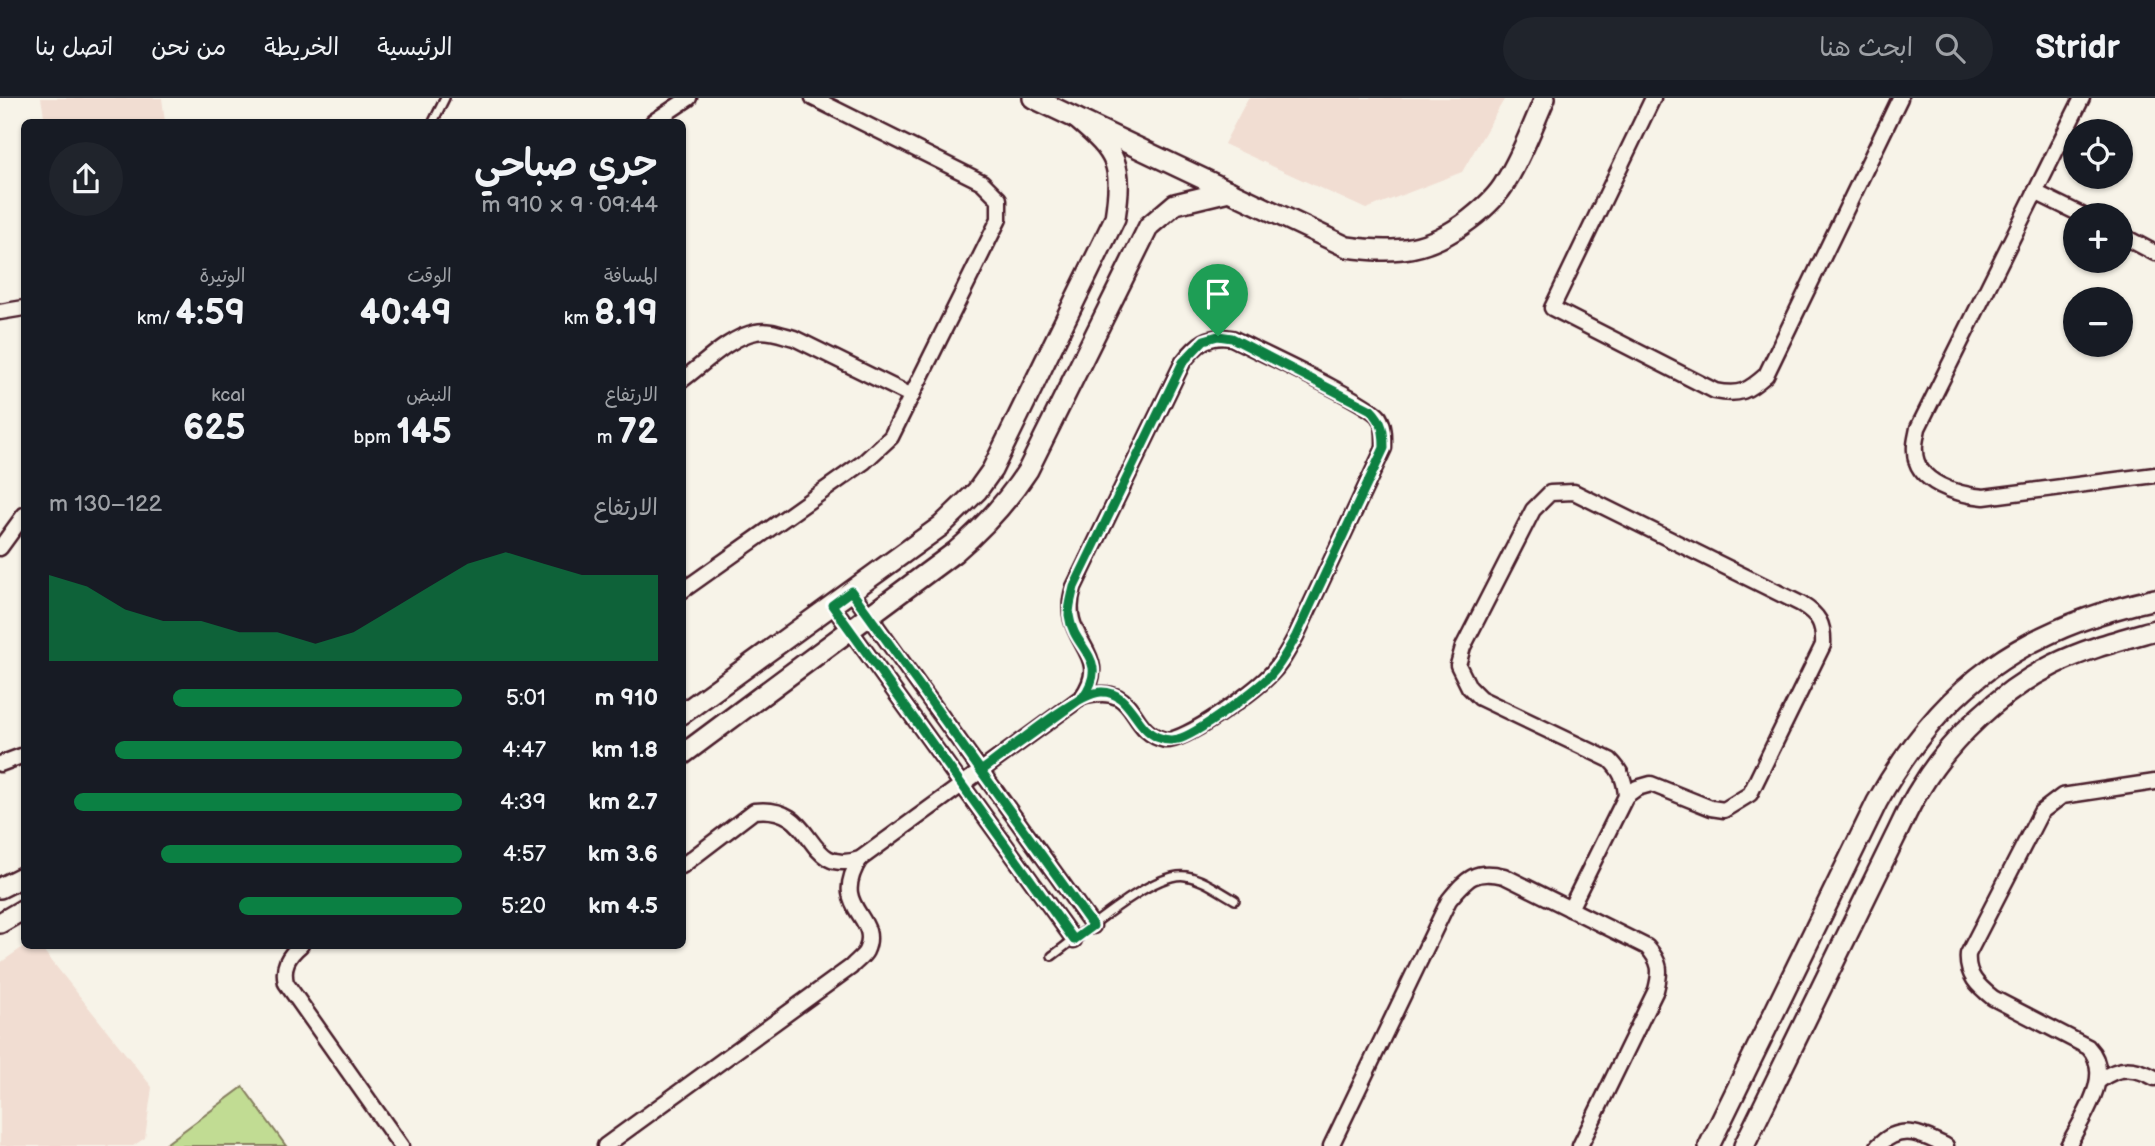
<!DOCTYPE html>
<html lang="ar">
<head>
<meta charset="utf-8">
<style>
  :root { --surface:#171b24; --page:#20242c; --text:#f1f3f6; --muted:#9ea1a6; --line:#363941; --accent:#0b8043 }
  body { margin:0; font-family:"Balsamiq Sans","Playpen Sans Arabic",sans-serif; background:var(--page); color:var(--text); direction:rtl; height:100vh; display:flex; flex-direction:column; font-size:26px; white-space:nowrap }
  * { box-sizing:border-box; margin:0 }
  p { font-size:23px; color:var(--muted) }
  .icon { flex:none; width:38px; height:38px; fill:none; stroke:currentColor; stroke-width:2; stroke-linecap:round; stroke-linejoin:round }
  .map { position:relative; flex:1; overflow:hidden; direction:ltr }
  .details { position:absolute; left:21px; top:21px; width:665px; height:830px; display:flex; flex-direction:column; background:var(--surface); border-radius:10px; box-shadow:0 2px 5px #0004; direction:rtl }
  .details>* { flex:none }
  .tools { position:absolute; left:2063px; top:21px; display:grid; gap:14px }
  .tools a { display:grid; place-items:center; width:70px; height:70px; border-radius:50%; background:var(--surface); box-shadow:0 2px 5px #0004; font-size:35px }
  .pin { position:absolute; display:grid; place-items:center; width:60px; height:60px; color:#fff; margin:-72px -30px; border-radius:50% 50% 50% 0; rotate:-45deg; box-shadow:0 0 7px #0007 }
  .pin .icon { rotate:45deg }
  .round { display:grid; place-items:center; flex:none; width:74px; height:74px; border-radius:37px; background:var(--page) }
  .headline { display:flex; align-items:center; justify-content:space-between; height:119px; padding:0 28px }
  h1 { font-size:38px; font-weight:600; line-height:52px }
  .stats { display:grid; grid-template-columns:repeat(3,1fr); gap:10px; height:119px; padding:7px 28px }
  .stats div { display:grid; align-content:center }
  .stats b { font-size:35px; font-weight:600 }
  .stats small { font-size:19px; font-weight:400 }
  .stats p { font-size:19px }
  .chart { height:196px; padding:14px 28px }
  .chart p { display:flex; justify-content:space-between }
  .chart svg { width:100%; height:126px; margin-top:7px; fill:var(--accent); opacity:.7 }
  ul { padding:0 28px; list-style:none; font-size:23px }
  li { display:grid; grid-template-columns:112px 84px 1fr; align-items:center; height:52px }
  li i { height:18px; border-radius:9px; background:var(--accent) }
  header { display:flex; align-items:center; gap:42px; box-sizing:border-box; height:98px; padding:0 35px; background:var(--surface); border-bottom:2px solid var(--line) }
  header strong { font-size:33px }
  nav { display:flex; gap:38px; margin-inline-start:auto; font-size:24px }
  .search { width:490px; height:63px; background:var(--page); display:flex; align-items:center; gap:18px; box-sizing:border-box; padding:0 24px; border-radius:38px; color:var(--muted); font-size:26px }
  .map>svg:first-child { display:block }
  .built { fill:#f1ddd2 }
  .green { fill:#c1dc93; stroke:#867e5f; stroke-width:2 }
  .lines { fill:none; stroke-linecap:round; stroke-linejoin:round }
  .lane-casing { stroke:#4a1f2b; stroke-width:12 }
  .street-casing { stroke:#4a1f2b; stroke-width:19 }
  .secondary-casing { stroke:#4a1f2b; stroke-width:24 }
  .lane { stroke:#f7f3e8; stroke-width:7 }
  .street { stroke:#f7f3e8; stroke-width:14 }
  .secondary { stroke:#f7f3e8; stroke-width:19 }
  .route-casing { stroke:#fff; stroke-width:14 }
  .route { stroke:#0b8043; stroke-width:9 }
</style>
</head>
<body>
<header>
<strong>Stridr</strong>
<div class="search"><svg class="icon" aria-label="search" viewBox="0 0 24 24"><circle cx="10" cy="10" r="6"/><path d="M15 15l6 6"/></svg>ابحث هنا</div>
<nav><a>الرئيسية</a><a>الخريطة</a><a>من نحن</a><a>اتصل بنا</a></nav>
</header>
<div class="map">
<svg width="2155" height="1048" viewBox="0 0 2155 1048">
  <rect width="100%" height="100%" fill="#f7f3e8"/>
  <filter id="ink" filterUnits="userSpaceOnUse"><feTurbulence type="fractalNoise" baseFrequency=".0143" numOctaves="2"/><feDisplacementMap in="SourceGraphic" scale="14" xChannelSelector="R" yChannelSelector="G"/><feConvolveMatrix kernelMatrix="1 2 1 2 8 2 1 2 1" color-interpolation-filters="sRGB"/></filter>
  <g filter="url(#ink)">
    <!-- built -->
    <g class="built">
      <path d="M41,0H162L165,24H45Z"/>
      <path d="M1248,0H1505L1462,74L1366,111L1224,46Z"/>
      <path d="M26,847H39L152,989L145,1040L133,1048H0V865Z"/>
    </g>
    <!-- green -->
    <path class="green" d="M243,989L286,1048H163Z"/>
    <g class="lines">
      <defs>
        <g id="lane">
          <path d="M433,24L445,0"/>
          <path d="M1052,858C1080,838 1154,772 1186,778C1203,781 1219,793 1235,802"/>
        </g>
        <g id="street">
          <path d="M1653,0L1552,210L1715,293C1740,298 1748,293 1766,277L1900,0"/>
          <path d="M2082,0L1918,330C1917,337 1914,345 1915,353C1915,385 1959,397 1984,399L2155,377"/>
          <path d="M653,24L689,0"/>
          <path d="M2035,94L2082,117"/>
          <path d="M2121,137L2155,155"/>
          <path d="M0,214L24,210"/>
          <path d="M682,282C704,266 729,239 756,234C768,231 782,237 794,240L912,298"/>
          <path d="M0,450L24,417"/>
          <path d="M682,493L864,364L891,339L999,121V101L982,84L813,0"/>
          <path d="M851,493L1093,828"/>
          <path d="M832,507L1074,842"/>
          <path d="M0,666L24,657"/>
          <path d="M682,768L754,713C819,705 802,780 860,761L1082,599C1115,553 1056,544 1074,489L1183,264C1197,246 1208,236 1232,240C1257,253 1367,303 1379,319C1385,329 1384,339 1384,350L1296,538C1288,552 1281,567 1269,578C1254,593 1184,645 1165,642C1125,633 1141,583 1082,599"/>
          <path d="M1570,811L1626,698L1637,690L1651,686L1711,710L1724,712L1750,696L1823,547C1824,526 1819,517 1801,506L1574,394L1550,395L1533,412L1463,549L1458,567L1469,589L1480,600L1610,662C1621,673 1625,682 1626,698"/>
          <path d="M301,847C288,858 282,868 286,885L401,1048"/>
          <path d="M2100,982C2119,968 2134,969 2155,980"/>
          <path d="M605,1048L851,869C855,864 863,859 866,853C882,817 828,812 860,761"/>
          <path d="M1331,1048L1449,802C1467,780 1475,771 1504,778L1647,849C1661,864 1661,873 1656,892L1580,1048"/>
          <path d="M1878,1048C1901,1025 1921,1036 1946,1048"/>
          <path d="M2068,1048C2082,1019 2115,977 2088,949L1993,900C1978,888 1966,877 1968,856L2041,714L2062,698L2155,684"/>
        </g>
        <g id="secondary">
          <path d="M1033,0L1347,149C1397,156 1428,153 1469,122C1482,112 1498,98 1506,83C1522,58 1533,27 1545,0"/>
          <path d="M682,616L941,428L977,393L992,372L1115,120C1123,66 1118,56 1077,21"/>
          <path d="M682,657L955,454C984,429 1007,404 1028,372L1149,128L1175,106L1229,93"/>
          <path d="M0,790L24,778"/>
          <path d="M0,825L24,811"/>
          <path d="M1709,1048L1877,704C1943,586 2024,530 2155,501"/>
          <path d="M1744,1048L1895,739C1903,723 1910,706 1920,691C1950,641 2001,593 2053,567C2085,551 2120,542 2155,532"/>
        </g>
      </defs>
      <!-- lane casing -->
      <use href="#lane" class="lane-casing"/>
      <!-- street casing -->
      <use href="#street" class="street-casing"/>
      <!-- secondary casing -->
      <use href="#secondary" class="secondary-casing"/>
      <!-- lane -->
      <use href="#lane" class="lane"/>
      <!-- street -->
      <use href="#street" class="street"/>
      <!-- secondary -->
      <use href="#secondary" class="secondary"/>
    </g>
  </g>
  <g class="lines" filter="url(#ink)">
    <defs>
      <path id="route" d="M1218,238L1204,242L1183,264L1074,489C1072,498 1069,507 1069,517C1073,552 1111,560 1083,599L981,673L851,493L832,507L1074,842L1093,828L981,673C1005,656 1076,595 1101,594C1130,593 1134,629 1157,639C1164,642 1170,643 1178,641C1196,637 1256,592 1270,578C1281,566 1288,552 1296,538L1384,350C1384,334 1383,324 1371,312L1232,240L1218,238"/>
    </defs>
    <!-- route casing -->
    <use href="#route" class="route-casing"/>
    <!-- route -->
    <use href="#route" class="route"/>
  </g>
</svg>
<div class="tools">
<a><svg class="icon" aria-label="locate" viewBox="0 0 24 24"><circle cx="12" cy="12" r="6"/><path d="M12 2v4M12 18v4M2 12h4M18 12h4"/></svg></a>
<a>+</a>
<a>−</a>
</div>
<div class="pin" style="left:1218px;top:238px;background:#1e9e55"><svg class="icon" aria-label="arrive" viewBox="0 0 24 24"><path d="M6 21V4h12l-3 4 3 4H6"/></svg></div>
<section class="details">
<div class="headline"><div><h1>جري صباحي</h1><p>09:44 · 9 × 910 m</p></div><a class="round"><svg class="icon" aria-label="share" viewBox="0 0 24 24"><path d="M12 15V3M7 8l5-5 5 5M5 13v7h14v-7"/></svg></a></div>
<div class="stats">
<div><p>المسافة</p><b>8.19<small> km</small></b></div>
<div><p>الوقت</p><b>40:49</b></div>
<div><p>الوتيرة</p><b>4:59<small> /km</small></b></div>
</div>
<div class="stats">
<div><p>الارتفاع</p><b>72<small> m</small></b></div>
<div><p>النبض</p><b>145<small> bpm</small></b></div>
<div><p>kcal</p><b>625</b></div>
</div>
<div class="chart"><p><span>الارتفاع</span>122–130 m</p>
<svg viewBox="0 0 160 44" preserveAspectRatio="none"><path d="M0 44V14L10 18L20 26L30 30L40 30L50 34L60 34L70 38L80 34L90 26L100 18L110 10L120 6L130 10L140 14L150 14L160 14V44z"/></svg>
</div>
<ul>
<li><b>910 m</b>5:01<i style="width:70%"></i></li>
<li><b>1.8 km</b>4:47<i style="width:84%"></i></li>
<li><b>2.7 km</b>4:39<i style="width:94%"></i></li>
<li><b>3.6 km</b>4:57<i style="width:73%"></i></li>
<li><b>4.5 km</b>5:20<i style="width:54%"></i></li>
</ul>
</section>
</div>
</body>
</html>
